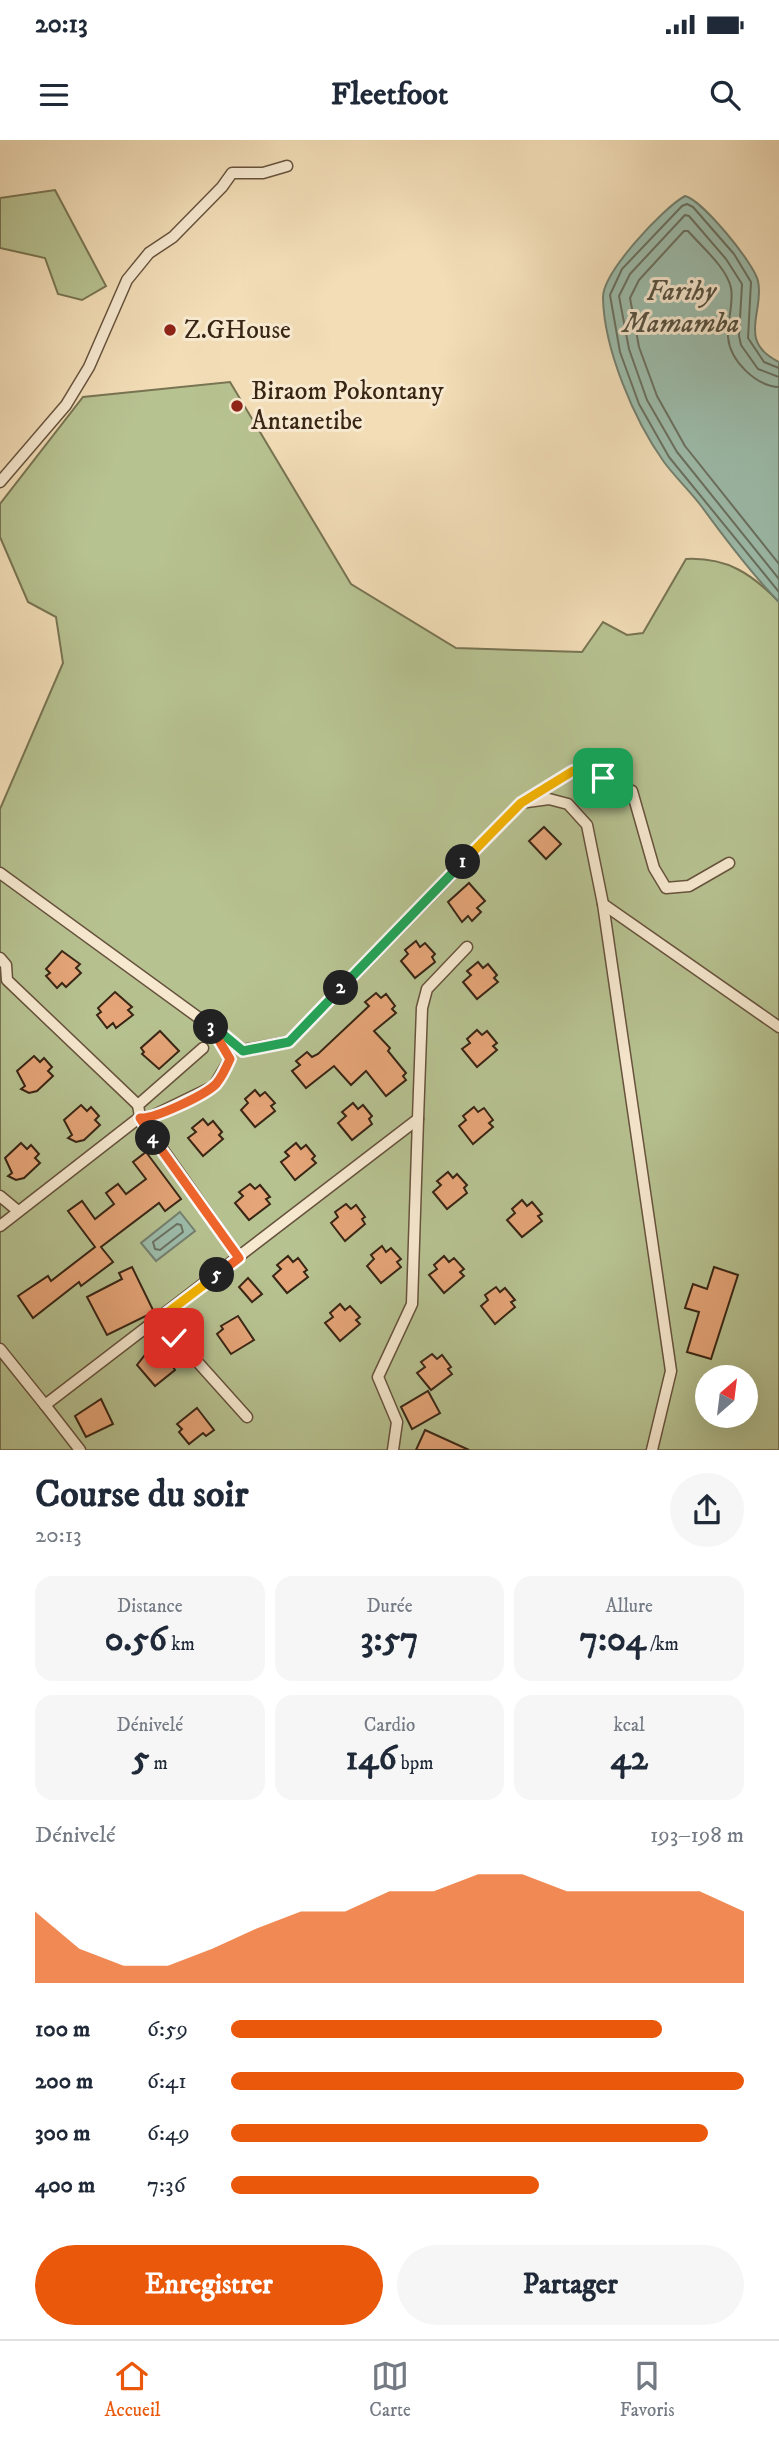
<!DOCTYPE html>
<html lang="fr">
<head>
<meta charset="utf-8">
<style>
  :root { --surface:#fff; --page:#f6f6f7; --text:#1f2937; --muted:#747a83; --line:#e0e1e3; --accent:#ea580c }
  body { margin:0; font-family:"IM FELL DW Pica",serif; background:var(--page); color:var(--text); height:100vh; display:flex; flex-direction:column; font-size:26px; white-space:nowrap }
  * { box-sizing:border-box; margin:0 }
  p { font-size:23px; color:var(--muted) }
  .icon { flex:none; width:38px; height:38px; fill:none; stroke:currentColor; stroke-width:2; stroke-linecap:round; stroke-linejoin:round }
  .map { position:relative; height:1310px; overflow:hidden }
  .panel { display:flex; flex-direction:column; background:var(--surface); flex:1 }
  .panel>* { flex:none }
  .needle { width:46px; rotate:28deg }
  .tools { position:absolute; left:695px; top:1225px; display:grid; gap:14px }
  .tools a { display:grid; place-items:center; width:63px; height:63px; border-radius:50%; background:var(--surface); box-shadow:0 7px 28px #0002; font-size:35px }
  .pin { position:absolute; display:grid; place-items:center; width:60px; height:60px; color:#fff; margin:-30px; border-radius:14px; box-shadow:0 4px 10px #0006 }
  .km { position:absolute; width:35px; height:35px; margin:-18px; border-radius:50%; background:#222; color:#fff; font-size:19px; line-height:35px; text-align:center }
  .round { display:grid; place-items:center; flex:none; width:74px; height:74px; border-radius:37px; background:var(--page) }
  .overview { display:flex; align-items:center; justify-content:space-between; height:119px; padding:0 35px }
  h1 { font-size:38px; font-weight:700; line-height:52px }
  .figures { display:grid; grid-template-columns:repeat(3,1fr); gap:10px; height:119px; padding:7px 35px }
  .figures div { display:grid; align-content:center; border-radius:18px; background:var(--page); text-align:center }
  .figures b { font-size:35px; font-weight:700 }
  .figures small { font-size:19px; font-weight:400 }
  .figures p { font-size:19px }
  .chart { height:196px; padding:14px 35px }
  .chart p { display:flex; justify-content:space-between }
  .chart svg { width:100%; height:126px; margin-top:7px; fill:var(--accent); opacity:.7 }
  .cta { display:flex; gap:14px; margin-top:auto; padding:14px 35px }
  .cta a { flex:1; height:80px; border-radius:42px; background:var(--accent); color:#fff; font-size:28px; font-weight:700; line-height:80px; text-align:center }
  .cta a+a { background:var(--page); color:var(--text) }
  ul { padding:0 35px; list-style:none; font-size:23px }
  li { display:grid; grid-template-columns:112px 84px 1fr; align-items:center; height:52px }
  li i { height:18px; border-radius:9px; background:var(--accent) }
  .status { display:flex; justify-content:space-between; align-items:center; height:49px; padding:0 35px; background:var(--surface); direction:ltr }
  .status svg { height:19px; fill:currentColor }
  header { display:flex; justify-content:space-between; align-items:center; height:91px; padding:0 35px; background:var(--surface); font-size:32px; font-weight:700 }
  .tab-bar { display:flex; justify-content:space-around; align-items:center; height:98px; border-top:2px solid var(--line); background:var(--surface); font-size:19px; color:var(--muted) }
  .tab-bar a { display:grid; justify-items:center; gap:4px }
  .tab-bar .on { color:var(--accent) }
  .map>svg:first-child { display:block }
  .green { fill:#b7c291; stroke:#787452; stroke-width:2; fill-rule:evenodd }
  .water { fill:#9cbcab; stroke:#74806f; stroke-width:2 }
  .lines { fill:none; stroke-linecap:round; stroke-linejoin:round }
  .shore { stroke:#6a7060; stroke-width:2 }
  .building { fill:#e5a578; stroke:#392514; stroke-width:2 }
  .street-casing { stroke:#67533d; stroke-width:13 }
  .street { stroke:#f7e9d0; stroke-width:10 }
  .split-1-casing { stroke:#fff; stroke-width:14 }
  .split-2-casing { stroke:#fff; stroke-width:14 }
  .split-3-casing { stroke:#fff; stroke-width:14 }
  .split-4-casing { stroke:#fff; stroke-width:14 }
  .split-5-casing { stroke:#fff; stroke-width:14 }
  .split-6-casing { stroke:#fff; stroke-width:14 }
  .split-1 { stroke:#f5b400; stroke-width:9 }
  .split-2 { stroke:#22a559; stroke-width:9 }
  .split-3 { stroke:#22a559; stroke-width:9 }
  .split-4 { stroke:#f0652b; stroke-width:9 }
  .split-5 { stroke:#f0652b; stroke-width:9 }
  .split-6 { stroke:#f5b400; stroke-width:9 }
  .poi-dot { fill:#8f2418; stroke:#f7e9d0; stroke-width:2.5 }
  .labels { text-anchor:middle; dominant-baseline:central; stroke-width:6; stroke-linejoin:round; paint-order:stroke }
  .poi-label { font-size:26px; fill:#392514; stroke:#f7e9d0; text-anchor:start }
  .water-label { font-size:28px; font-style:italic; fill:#575241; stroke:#f7e9d0 }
</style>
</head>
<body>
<div class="status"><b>20:13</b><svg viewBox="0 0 49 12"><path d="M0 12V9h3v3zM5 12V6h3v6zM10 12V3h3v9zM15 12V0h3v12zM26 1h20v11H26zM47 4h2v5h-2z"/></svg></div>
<header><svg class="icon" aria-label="menu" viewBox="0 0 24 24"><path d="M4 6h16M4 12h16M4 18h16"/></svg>Fleetfoot<svg class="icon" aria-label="search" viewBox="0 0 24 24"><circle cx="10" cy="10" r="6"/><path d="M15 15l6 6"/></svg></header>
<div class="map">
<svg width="779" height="1310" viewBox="0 0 779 1310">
  <rect width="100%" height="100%" fill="#f2ddb7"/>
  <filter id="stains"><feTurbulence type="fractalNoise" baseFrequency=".00286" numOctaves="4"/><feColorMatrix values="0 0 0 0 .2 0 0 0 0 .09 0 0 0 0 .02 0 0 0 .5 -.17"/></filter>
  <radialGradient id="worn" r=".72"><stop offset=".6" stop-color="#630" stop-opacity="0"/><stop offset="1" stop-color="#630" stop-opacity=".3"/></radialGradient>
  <!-- green -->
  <g class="green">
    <path d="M55,50L106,146L82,160L58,154L45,118L0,108V58Z"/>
    <path d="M230,242L351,444L456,508L582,512L603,482L627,495L643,493L686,419C727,417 752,434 779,462V1310H0V669L63,523L56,477L28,462L0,397V364L83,257ZM707,1237H746V1276H707Z"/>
  </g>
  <!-- water -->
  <g class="water">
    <path d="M685,56C702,60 754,123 758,141C765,171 736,201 779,222V462C750,432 726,400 702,367C690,351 675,337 664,322C634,280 604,209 603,158C602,133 663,68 685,56Z"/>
    <path d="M180,1072L195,1091L156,1121L141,1103Z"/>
  </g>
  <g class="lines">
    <!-- shore -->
    <g class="shore">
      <path d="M779,228L764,222L748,198L751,142L734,114L693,67L687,64L682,66L622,129L610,155L620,212L639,264L669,317L779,452"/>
      <path d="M779,237L758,229L741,205L739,196L742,144L726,119L689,76L685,75L630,134L619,156L629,209L647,260L677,312L779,439"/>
      <path d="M779,247C756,246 730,221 728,197C727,182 734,162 731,148C727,128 701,106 688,91H684L639,140L630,158L639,207L657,256L685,306L779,424"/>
      <path d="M177,1084L181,1085L183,1092L160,1110L155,1109L153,1102Z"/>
    </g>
  </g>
  <!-- building -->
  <g class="building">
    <path d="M544,687L561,704L546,719L529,701Z"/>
    <path d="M469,743L485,761L477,768L481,772L472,781L468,776L462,782L448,762Z"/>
    <path d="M416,801L420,807L425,803L435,814L432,817L435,822L415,838L401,821L408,814L405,810Z"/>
    <path d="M62,811L80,824L76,828L81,833L66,847L62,843L57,848L46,836L50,833L46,829Z"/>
    <path d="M478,822L483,828L488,824L497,835L494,838L498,842L477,859L463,842L471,835L467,831Z"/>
    <path d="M115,852L132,867L128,870L133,875L116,888L113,883L107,888L97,875L101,872L98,868Z"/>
    <path d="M376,853L381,858L386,854L395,866L392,869L396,873L374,891L390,908L388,911L406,933L403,936L406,940L386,956L366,931L351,945L334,926L306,948L292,931L300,925L296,921L307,912L312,917L318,914L369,866L365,862Z"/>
    <path d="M477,890L482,895L487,891L497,903L493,906L497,910L477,927L462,909L470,903L467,899Z"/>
    <path d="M160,891L179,911L159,929L142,914L144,912L141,908Z"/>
    <path d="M34,916L40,922L44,918L52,927L48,931L53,936L37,951L29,953L21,949L25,946L17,931Z"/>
    <path d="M255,950L260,956L265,952L275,963L271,966L275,971L255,987L241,970L248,963L245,959Z"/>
    <path d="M353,963L358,969L363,965L372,976L369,979L372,984L352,1000L338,983L346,976L342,972Z"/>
    <path d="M81,965L87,971L91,967L99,976L95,980L100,985L84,1000L76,1002L68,998L72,995L64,980Z"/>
    <path d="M474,967L478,972L484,968L493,980L489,983L493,987L473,1004L459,986L466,980L463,976Z"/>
    <path d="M203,979L208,985L213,981L222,992L219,995L223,999L203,1016L188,998L196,992L192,988Z"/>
    <path d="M21,1003L27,1009L31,1005L39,1014L35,1018L40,1023L24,1038L16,1040L8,1036L12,1033L5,1018Z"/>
    <path d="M296,1003L301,1009L306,1005L315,1016L312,1019L316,1023L295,1040L281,1022L289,1016L285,1012Z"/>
    <path d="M146,1012L181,1059L165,1071L159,1063L101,1107L113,1122L81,1146L79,1142L33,1178L18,1156L48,1136L51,1141L95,1107L68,1071L82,1061L95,1079L114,1064L106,1053L118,1044L126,1054L146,1039L133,1022Z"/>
    <path d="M448,1032L453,1038L457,1034L467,1045L464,1048L467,1053L447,1069L433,1052L441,1045L437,1041Z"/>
    <path d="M250,1044L255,1049L260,1045L270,1057L266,1059L270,1064L249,1080L235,1063L243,1056L239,1052Z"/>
    <path d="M522,1060L527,1066L532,1062L542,1074L538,1076L542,1081L522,1097L507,1080L515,1073L512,1069Z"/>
    <path d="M346,1064L351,1069L356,1065L365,1077L362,1079L365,1084L345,1101L331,1083L338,1077L335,1072Z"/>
    <path d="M382,1106L386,1112L391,1108L401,1119L397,1122L401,1127L381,1143L367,1126L374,1119L371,1115Z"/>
    <path d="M288,1116L293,1122L298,1118L307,1130L304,1132L308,1137L287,1153L273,1136L281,1129L277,1125Z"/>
    <path d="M444,1116L449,1122L454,1118L464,1129L460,1132L464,1136L444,1153L429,1135L437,1129L434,1125Z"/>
    <path d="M132,1127L154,1172L107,1195L87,1157L122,1139L119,1133Z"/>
    <path d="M714,1127L738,1135L711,1219L687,1212L699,1172L685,1168L693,1144L707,1149Z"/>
    <path d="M248,1138L262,1154L252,1162L239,1147Z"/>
    <path d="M496,1147L500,1152L505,1148L515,1160L511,1162L515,1167L495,1184L481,1166L488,1160L485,1155Z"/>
    <path d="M340,1164L345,1170L350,1166L360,1177L356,1180L360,1184L340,1201L325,1183L333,1177L330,1173Z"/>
    <path d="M238,1176L254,1200L231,1214L217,1194L223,1189L221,1186Z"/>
    <path d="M160,1206L175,1230L155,1246L137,1225L148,1211L150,1214Z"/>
    <path d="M432,1214L437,1219L442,1215L451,1227L448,1229L452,1234L431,1250L417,1233L425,1227L421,1222Z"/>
    <path d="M428,1251L440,1273L412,1289L401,1267Z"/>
    <path d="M101,1259L113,1284L86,1297L75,1276Z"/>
    <path d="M197,1268L214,1290L206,1296L203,1293L189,1304L179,1292L182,1289L177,1284Z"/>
    <path d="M425,1290L469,1310H416Z"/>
  </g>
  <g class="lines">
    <defs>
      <g id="street">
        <path d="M0,342L66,265L89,227L127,140L149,113L173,97L222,47L232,33H263L287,26"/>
        <path d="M527,662L549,659L568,664L587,685L603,764L671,1231L652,1310"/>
        <path d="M0,733L243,910L289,902L521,663L574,631L603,638L632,651L654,728L666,748L689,746L729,723"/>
        <path d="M603,764L779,887"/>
        <path d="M0,818L6,825L7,840L138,965"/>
        <path d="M214,892L230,919L214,946L148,978L140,977L239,1118"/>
        <path d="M0,1056L18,1071"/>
        <path d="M0,1086L140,977L138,965L203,908"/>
        <path d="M159,1179L247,1277"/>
        <path d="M0,1209L45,1265L418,979L422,868L427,849L467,807"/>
        <path d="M45,1265L80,1310"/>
        <path d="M393,1310L397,1282L378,1237L412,1164L418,979"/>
      </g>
    </defs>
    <!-- street casing -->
    <use href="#street" class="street-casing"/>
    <!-- street -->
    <use href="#street" class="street"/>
  </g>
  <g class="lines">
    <defs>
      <path id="split-1" d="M463,722L521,663L573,631L603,638"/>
      <path id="split-2" d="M341,848L463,722"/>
      <path id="split-3" d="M211,887L207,881L243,911L289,902L341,848"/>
      <path id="split-4" d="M153,998L140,978C155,979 205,955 216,944C222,937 226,928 230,919L211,887"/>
      <path id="split-5" d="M153,998L239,1118L217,1135"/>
      <path id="split-6" d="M174,1198L159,1179L217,1135"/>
    </defs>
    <!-- split-1 casing -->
    <use href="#split-1" class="split-1-casing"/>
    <!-- split-2 casing -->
    <use href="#split-2" class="split-2-casing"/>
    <!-- split-3 casing -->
    <use href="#split-3" class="split-3-casing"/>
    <!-- split-4 casing -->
    <use href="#split-4" class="split-4-casing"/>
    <!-- split-5 casing -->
    <use href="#split-5" class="split-5-casing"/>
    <!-- split-6 casing -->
    <use href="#split-6" class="split-6-casing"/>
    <!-- split-1 -->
    <use href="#split-1" class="split-1"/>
    <!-- split-2 -->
    <use href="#split-2" class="split-2"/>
    <!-- split-3 -->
    <use href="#split-3" class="split-3"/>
    <!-- split-4 -->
    <use href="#split-4" class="split-4"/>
    <!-- split-5 -->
    <use href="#split-5" class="split-5"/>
    <!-- split-6 -->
    <use href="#split-6" class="split-6"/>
  </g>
  <!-- markers -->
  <g class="poi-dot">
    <circle cx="170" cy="190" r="7"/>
    <circle cx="237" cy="266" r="7"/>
  </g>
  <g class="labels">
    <!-- poi labels -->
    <g class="poi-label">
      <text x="184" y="190">Z.GHouse</text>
      <text x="251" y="251">Biraom Pokontany<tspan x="251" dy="30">Antanetibe</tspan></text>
    </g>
    <!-- water labels -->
    <g class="water-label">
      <text x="681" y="151">Farihy<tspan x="681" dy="32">Mamamba</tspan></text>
    </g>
  </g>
  <rect width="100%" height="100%" filter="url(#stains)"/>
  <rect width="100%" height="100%" fill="url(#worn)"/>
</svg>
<div class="tools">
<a><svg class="needle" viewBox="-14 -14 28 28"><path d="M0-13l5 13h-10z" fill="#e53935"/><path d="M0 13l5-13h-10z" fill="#747a83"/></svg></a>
</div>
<div class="pin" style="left:603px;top:638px;background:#1e9e55"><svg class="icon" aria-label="arrive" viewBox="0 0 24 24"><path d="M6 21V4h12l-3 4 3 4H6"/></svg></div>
<div class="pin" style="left:174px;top:1198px;background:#d93025"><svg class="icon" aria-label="check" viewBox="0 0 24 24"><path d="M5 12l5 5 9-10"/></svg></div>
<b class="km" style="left:463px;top:722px">1</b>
<b class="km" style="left:341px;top:848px">2</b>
<b class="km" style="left:211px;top:887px">3</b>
<b class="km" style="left:153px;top:998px">4</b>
<b class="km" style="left:217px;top:1135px">5</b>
</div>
<section class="panel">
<div class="overview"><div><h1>Course du soir</h1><p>20:13</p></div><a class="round"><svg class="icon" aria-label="share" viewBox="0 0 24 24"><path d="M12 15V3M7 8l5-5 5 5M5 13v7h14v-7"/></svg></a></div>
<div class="figures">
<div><p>Distance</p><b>0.56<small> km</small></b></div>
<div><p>Durée</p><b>3:57</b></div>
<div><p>Allure</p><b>7:04<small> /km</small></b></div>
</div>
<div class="figures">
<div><p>Dénivelé</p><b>5<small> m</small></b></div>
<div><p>Cardio</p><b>146<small> bpm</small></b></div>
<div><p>kcal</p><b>42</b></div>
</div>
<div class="chart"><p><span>Dénivelé</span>193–198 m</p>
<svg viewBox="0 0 160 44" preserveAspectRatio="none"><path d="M0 44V19L10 32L20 38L30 38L40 32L50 25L60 19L70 19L80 12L90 12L100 6L110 6L120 12L130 12L140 12L150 12L160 19V44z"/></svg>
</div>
<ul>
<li><b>100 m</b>6:59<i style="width:84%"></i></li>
<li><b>200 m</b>6:41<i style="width:100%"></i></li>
<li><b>300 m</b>6:49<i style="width:93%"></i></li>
<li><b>400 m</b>7:36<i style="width:60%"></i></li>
</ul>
<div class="cta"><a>Enregistrer</a><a>Partager</a></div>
</section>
<nav class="tab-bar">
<a class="on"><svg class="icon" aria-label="home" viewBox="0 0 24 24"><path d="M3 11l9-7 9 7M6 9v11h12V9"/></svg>Accueil</a>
<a><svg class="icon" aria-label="map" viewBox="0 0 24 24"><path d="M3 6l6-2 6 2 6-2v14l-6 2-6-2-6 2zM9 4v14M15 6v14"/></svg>Carte</a>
<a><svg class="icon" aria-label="saved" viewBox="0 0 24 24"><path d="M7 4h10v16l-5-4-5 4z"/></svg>Favoris</a>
</nav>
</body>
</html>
